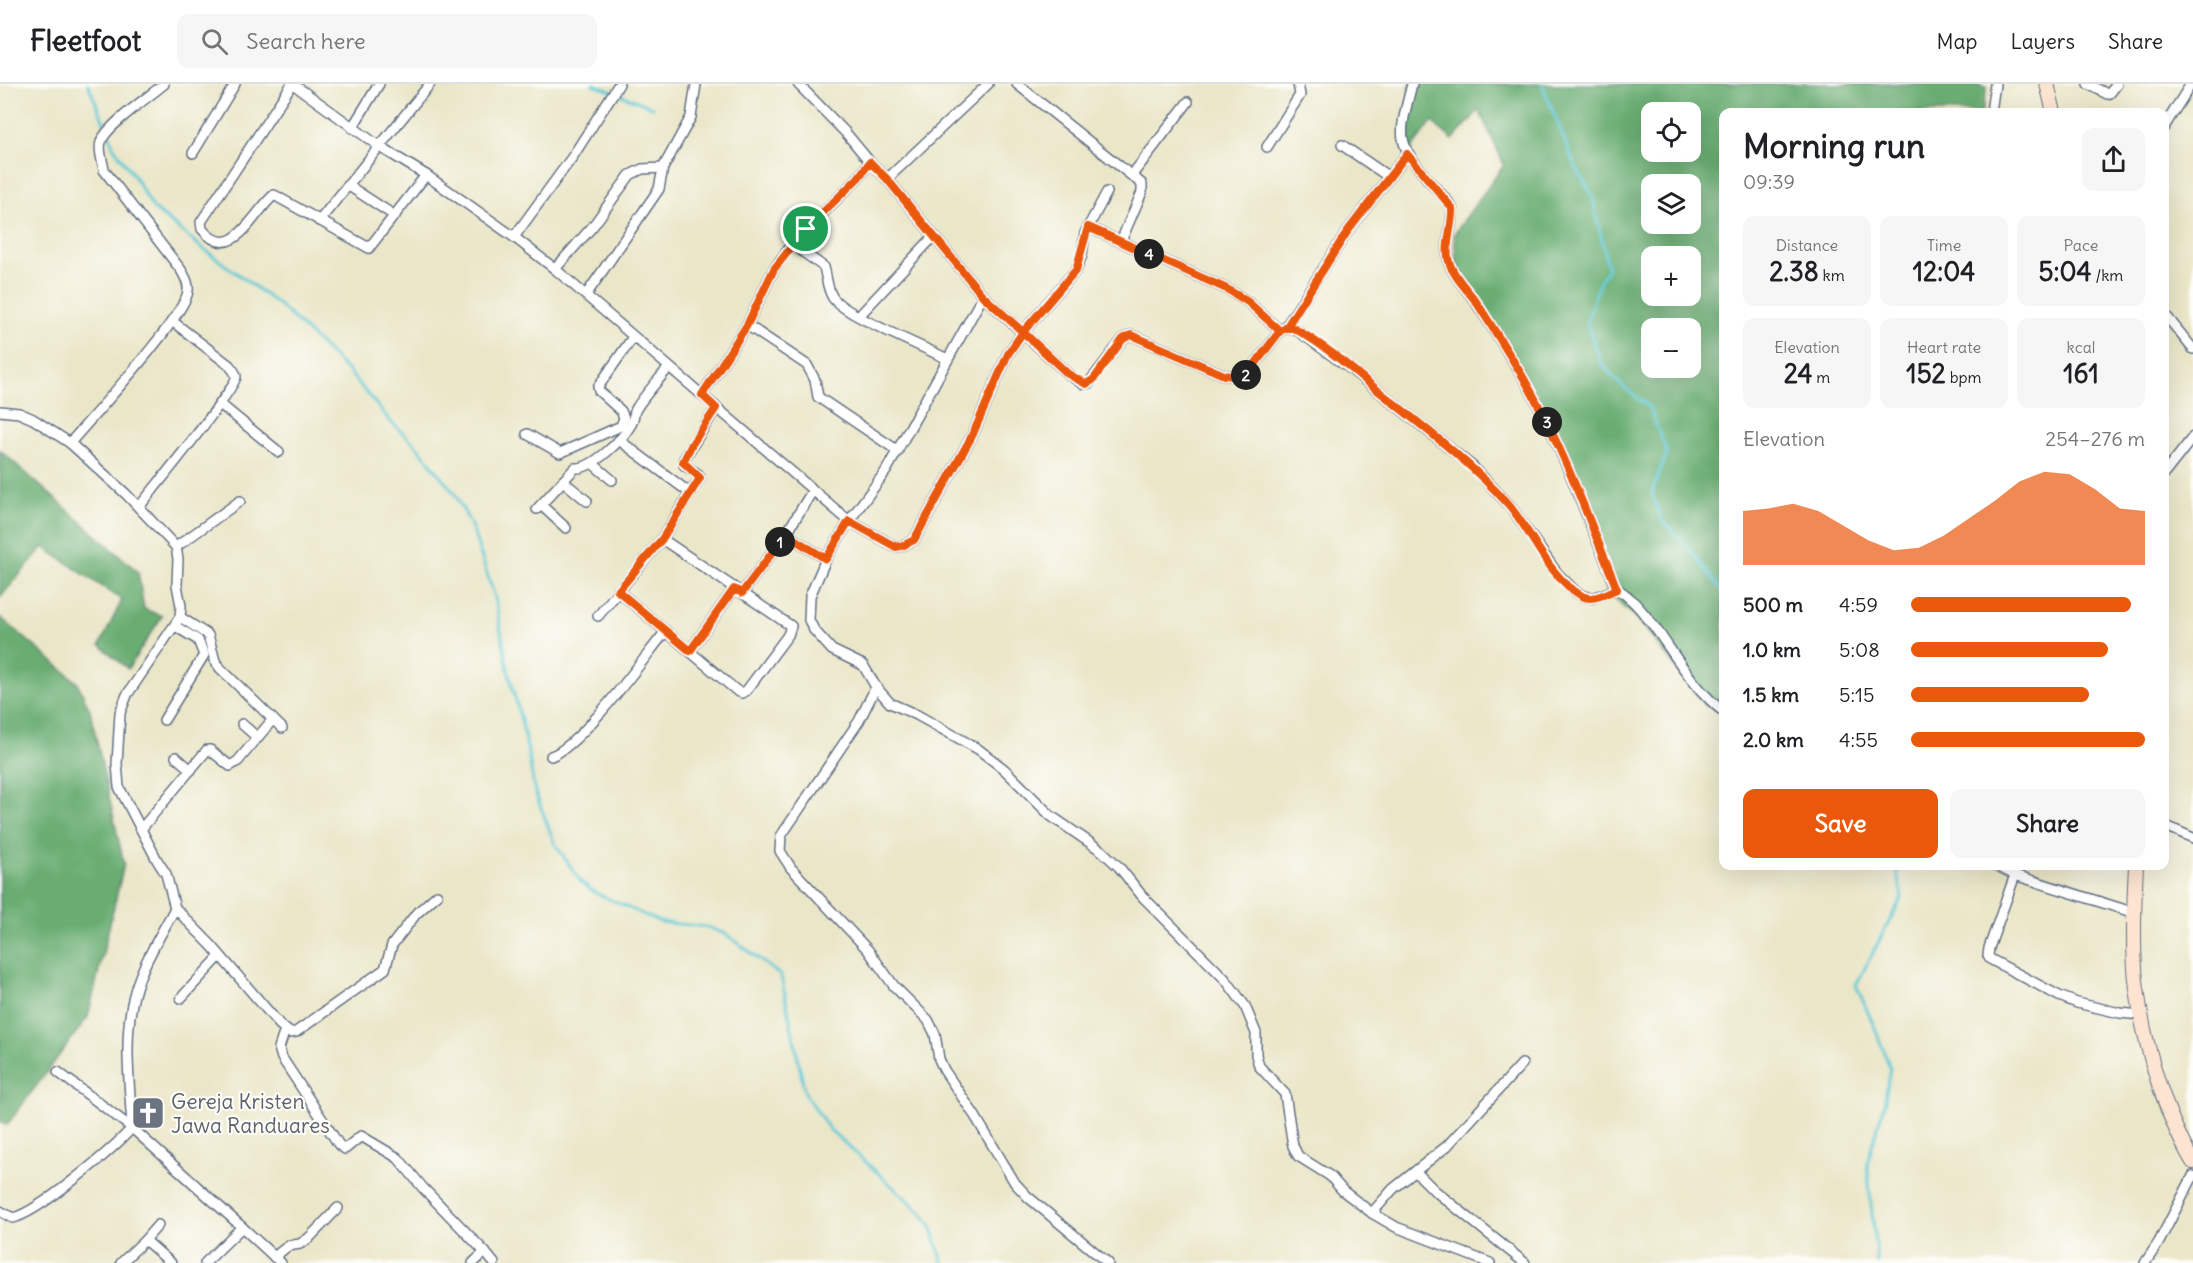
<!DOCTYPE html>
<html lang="en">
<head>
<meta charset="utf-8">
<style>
  :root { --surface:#fff; --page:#f6f6f6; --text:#202124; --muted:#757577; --line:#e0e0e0; --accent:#ea580c }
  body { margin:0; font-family:Delius,sans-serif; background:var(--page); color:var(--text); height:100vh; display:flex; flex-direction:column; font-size:22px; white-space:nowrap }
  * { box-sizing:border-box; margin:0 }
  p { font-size:20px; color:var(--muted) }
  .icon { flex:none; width:33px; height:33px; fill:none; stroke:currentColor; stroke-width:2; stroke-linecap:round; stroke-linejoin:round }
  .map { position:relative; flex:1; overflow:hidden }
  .details { position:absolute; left:1719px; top:24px; width:450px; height:762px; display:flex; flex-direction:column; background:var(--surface); border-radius:12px; box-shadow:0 6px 24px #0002 }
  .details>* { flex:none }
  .buttons { position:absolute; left:1641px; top:18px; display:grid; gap:12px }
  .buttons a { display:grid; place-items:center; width:60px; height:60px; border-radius:12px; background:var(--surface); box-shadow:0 6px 24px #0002; font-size:30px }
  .pin { position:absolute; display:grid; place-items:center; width:51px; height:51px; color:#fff; margin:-26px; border:3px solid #fff; border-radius:50%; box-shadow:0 2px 6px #0007 }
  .km { position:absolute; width:30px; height:30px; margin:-15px; border-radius:50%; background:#222; color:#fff; font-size:16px; line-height:30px; text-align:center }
  .round { display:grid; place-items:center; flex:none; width:63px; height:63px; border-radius:12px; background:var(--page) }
  .headline { display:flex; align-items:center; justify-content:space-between; height:102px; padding:0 24px }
  h1 { font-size:33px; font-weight:700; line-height:45px }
  .stats { display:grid; grid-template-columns:repeat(3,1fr); gap:9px; height:102px; padding:6px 24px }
  .stats div { display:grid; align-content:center; border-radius:12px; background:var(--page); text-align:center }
  .stats b { font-size:26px; font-weight:700 }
  .stats small { font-size:16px; font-weight:400 }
  .stats p { font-size:16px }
  .chart { height:168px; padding:12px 24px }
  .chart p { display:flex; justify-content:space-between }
  .chart svg { width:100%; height:108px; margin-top:6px; fill:var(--accent); opacity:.7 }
  .cta { display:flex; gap:12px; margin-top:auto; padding:12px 24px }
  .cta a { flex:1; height:69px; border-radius:12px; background:var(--accent); color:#fff; font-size:24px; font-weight:700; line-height:69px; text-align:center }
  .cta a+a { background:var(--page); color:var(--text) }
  ul { padding:0 24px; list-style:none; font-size:20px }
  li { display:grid; grid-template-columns:96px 72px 1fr; align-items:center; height:45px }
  li i { height:15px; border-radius:8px; background:var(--accent) }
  header { display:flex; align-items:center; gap:36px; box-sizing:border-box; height:84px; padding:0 30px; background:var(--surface); border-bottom:2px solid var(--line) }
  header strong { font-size:28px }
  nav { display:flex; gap:33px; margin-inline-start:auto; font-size:21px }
  .search { width:420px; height:54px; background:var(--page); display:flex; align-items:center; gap:15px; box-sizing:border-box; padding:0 21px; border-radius:12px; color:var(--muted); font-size:22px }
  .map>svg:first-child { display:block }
  .forest { fill:#69ad72; stroke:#426e68; stroke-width:1.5; fill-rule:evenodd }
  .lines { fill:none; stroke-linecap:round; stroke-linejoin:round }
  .stream { stroke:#5cc7d5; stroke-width:3 }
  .street-casing { stroke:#636f83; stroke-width:12 }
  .secondary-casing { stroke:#636f83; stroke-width:16 }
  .street { stroke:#fff; stroke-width:9 }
  .secondary { stroke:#fde4d1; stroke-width:14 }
  .route-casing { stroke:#fff; stroke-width:12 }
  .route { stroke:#ea580c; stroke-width:8 }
  .labels { text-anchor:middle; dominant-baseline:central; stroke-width:4.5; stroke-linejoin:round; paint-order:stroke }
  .worship-label { font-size:21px; fill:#5b616d; stroke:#fdfcf7; text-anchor:start }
</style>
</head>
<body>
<header>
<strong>Fleetfoot</strong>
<div class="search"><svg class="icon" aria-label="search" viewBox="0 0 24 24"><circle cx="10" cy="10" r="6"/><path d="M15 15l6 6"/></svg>Search here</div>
<nav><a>Map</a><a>Layers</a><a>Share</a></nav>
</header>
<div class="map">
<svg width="2193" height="1179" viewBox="0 0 2193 1179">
  <rect width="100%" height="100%" fill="#fdfcf7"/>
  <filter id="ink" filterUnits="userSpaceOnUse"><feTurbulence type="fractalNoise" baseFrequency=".0167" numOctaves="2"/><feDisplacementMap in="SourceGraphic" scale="12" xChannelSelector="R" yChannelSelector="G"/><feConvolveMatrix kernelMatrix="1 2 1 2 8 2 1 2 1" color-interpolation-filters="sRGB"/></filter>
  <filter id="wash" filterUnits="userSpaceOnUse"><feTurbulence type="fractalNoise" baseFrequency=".008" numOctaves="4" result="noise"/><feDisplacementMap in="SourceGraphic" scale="24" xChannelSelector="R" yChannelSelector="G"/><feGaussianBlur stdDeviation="1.35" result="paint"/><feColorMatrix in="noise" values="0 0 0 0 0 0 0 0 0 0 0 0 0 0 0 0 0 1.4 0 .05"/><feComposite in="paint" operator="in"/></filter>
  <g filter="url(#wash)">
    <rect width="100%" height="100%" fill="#eae6c8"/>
    <!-- forest -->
    <g class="forest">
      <path d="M1410,0H1974L1987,3L1982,28H1724L1723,627L1705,621L1637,534L1607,509L1589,441L1555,356L1457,185L1454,150L1504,81L1479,26L1453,56L1432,38L1409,68L1406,59ZM1652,28H1690V68H1652ZM1652,100H1690V140H1652ZM1652,172H1690V212H1652ZM1652,244H1690V284H1652Z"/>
      <path d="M0,366L138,488L144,525L162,532L128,585L100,561L122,516L43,463L0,514Z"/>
      <path d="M0,533L77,598L90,626L124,780L88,933L7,1041L0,1037Z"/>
    </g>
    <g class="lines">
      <!-- stream -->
      <g class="stream">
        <path d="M88,0L107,45"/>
        <path d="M593,0L652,23"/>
        <path d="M1542,0L1574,80L1592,111L1608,184L1600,197L1587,238L1601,279L1621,301L1649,323L1667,368L1652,409L1661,435L1692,468L1724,509"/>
        <path d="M109,51L113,62L134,92L153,124L201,163L278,220L291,232L347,286L391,338L416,361L455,410L471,441L495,514L508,586L525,652L535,708L554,758L581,798L594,808L660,838L707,843L726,850L781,892L805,1009L829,1045L922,1129L931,1142L943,1179"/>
        <path d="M1877,1179L1867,1079L1884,1021L1890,984L1875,944L1856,901L1902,813L1896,782"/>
      </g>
    </g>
  </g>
  <g filter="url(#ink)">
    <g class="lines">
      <defs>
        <g id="street">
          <path d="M292,0L201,138L202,145C232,182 254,127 274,111L369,164L426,91"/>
          <path d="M293,0L380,63L426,91L514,153L555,185L849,437L896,463L904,461L914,456L972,352L1008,270L1023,248L1076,186L1082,171L1085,149L1107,108"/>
          <path d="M798,0L846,49L870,78L887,95L983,212L1068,290L1083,300L1089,299L1123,255L1131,251L1224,291L1241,293L1253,283L1280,247L1285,244L1298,247L1352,286L1473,383L1510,422L1557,489L1576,508L1583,512L1593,514L1617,505C1633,514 1645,531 1656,545C1677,574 1695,606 1724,628"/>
          <path d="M1017,0L1142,100V108L1121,157"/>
          <path d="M1412,0C1399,53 1394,56 1431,99C1438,107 1447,115 1452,124C1453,143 1444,161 1449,178C1454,194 1468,206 1477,220C1493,244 1508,268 1523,293C1562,360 1587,434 1617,505"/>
          <path d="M2088,0L2107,10L2110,9L2117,0"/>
          <path d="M1991,28L1995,0"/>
          <path d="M2164,43L2191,0"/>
          <path d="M352,44L379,0"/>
          <path d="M1342,61L1389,93"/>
          <path d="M1267,63L1300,11L1298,0"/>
          <path d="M193,69L235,0"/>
          <path d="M1132,91L1188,18"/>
          <path d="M887,95L988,0"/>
          <path d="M349,102L395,132"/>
          <path d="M319,137L430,0"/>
          <path d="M1088,143L1227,205L1248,218L1280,247"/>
          <path d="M514,153L573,72L619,0"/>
          <path d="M792,160L824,183C827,194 827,205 833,214C846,232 923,262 947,275"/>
          <path d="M555,185L593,142L630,91L642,85L663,84L691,33L696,0"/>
          <path d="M586,211L659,105L663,84"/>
          <path d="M983,212L886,387L849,437L826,475L810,512L809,536L814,546L832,566L863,581L876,603L859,637L781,752L780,767L791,784L868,866L894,902L928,936L935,950L939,975L944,986L975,1032L1015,1099L1028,1113L1108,1179"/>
          <path d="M2164,229L2193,265"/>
          <path d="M859,232L934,152"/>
          <path d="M747,241L807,281L815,296L818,313L898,367"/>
          <path d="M1285,244L1347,148L1407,70"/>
          <path d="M702,311L747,241L774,185L792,160L858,94L870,78"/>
          <path d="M220,320L279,368"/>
          <path d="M0,327L19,329L33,335L70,359L126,410L176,463L178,475L177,501L181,522L180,533L127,611L120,629L117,680L119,703L157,776L166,790L175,824C159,855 138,886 132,920C124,960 130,1003 132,1044C112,1066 39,1128 13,1134L0,1127"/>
          <path d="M527,350L560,369L621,342L624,334L621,327L599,307L598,303L633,253"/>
          <path d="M70,359C91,334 185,233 188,207C189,199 185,193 181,186L104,86C103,78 98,66 101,58C106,42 150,12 164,0"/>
          <path d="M592,379L612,396"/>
          <path d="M2164,390L2193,353"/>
          <path d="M563,397L587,417"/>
          <path d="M690,409L700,394L698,390L684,381V375L716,324"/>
          <path d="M541,421L566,444"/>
          <path d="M139,423C152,407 236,304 236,293C236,288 232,285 229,281L172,237"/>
          <path d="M537,425L575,384C591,386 622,356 630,342C634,337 633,330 636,325C645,310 658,297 669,283"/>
          <path d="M786,450L826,475"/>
          <path d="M176,463L240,417"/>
          <path d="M618,507L737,607L742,609L747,606L788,551L791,542L662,455"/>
          <path d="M742,509L786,450L813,406"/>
          <path d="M598,532L662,455L690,409L619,356"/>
          <path d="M180,533L208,551L215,577L220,584L282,644"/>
          <path d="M690,567L734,505"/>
          <path d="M876,603L890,619L917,631L978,665L1004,685L1051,732L1102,767L1119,783L1143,813L1226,896L1245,922L1256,949V971L1259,982L1285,1010L1293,1062L1298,1072L1330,1092L1343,1107L1372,1129"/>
          <path d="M164,636L204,571L198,556L175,542"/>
          <path d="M242,640L258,654"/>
          <path d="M551,672C581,662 643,575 666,547"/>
          <path d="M176,673L191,686"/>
          <path d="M2164,741L2193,754"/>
          <path d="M142,744L207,666H210L230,682L238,677L273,635"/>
          <path d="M1997,782L2015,791L1989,864L1988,872L1990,875L2059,912L2077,919L2120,929L2141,931"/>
          <path d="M2015,791L2135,829"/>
          <path d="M175,824L212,862L280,941L290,949L296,948L385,885L392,861L416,830L437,811"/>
          <path d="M181,914L220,872"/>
          <path d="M285,946L279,964L282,974L339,1061L345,1065L361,1052L398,1074L423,1104L485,1168"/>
          <path d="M58,988L132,1044L242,1143"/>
          <path d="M1416,1088L1434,1106L1525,1179"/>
          <path d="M158,1141L145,1156L171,1179"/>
          <path d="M274,1173L288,1162L300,1160L309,1154L338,1124"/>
          <path d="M121,1179L145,1156"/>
          <path d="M205,1179L242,1143L281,1179"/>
          <path d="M473,1179L485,1168L494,1179"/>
          <path d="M1490,1179L1396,1143L1372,1129L1393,1105L1447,1062L1522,980"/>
          <path d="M2145,1179L2159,1158L2193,1092"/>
        </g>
        <g id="secondary">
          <path d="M2047,0L2054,28"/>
          <path d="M2136,782C2134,819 2132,869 2137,905C2144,960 2165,1031 2193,1078"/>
        </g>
      </defs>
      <!-- street casing -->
      <use href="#street" class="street-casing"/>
      <!-- secondary casing -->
      <use href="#secondary" class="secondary-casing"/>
      <!-- street -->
      <use href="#street" class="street"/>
      <!-- secondary -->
      <use href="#secondary" class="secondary"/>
    </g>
  </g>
  <g class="lines" filter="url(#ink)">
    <defs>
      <path id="route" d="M806,145L774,185L747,241L702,311L716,324L692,360L683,378L700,394L662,455L618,507L690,567L734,505L742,509L786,450L826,475L849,437L896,463L904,461L914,456L972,352L1008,270L1023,248L1068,290L1086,300L1093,296L1123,255L1131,251L1224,291L1241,293L1253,283L1280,247L1286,244H1293C1324,260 1354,287 1381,309C1425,344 1470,378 1508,420C1533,449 1548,493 1582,512C1593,518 1607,509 1617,505C1588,434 1562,360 1523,293C1508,268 1493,244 1477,219C1468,206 1454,194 1449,178C1444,161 1453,142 1452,124L1407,70L1347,148L1286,244L1280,247L1248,218L1227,205L1088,143L1076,186L1023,248L983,212L887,95L870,78L858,94L806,145"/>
    </defs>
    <!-- route casing -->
    <use href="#route" class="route-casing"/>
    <!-- route -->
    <use href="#route" class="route"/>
  </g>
  <!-- icons -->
  <defs>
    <symbol id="church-square" viewBox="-11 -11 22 22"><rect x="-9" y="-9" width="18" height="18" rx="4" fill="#6b7280" stroke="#fdfcf7"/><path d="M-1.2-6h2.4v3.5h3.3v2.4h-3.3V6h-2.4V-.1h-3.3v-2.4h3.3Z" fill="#fff"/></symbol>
  </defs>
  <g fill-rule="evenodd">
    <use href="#church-square" x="129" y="1010" width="38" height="38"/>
  </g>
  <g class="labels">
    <!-- worship labels -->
    <g class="worship-label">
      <text x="171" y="1017">Gereja Kristen<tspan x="171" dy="24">Jawa Randuares</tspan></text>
    </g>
  </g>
</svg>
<div class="buttons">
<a><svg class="icon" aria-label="locate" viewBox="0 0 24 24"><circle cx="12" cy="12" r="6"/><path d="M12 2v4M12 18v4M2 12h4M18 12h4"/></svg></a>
<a><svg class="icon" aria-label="layers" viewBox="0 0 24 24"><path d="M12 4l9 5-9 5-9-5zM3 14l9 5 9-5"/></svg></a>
<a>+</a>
<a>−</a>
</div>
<div class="pin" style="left:806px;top:145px;background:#1e9e55"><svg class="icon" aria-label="arrive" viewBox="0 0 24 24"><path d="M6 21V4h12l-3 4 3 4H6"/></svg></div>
<b class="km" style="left:780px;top:458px">1</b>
<b class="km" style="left:1246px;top:291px">2</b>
<b class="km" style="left:1547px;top:338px">3</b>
<b class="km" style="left:1149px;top:170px">4</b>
<section class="details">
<div class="headline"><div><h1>Morning run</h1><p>09:39</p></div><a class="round"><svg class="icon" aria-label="share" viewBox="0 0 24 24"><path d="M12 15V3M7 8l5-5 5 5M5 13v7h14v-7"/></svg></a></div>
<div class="stats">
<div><p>Distance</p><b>2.38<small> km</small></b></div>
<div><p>Time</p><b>12:04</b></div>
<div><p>Pace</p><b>5:04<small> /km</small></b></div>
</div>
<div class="stats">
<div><p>Elevation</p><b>24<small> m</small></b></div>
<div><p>Heart rate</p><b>152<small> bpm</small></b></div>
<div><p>kcal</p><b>161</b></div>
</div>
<div class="chart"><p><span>Elevation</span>254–276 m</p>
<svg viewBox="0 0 160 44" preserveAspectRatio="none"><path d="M0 44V22L10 21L20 19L30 22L40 28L50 34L60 38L70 37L80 32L90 25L100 18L110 10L120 6L130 7L140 13L150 21L160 22V44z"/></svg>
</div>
<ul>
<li><b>500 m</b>4:59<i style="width:94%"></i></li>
<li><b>1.0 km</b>5:08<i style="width:84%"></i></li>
<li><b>1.5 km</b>5:15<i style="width:76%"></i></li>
<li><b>2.0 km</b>4:55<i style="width:100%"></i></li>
</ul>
<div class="cta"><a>Save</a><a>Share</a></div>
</section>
</div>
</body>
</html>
